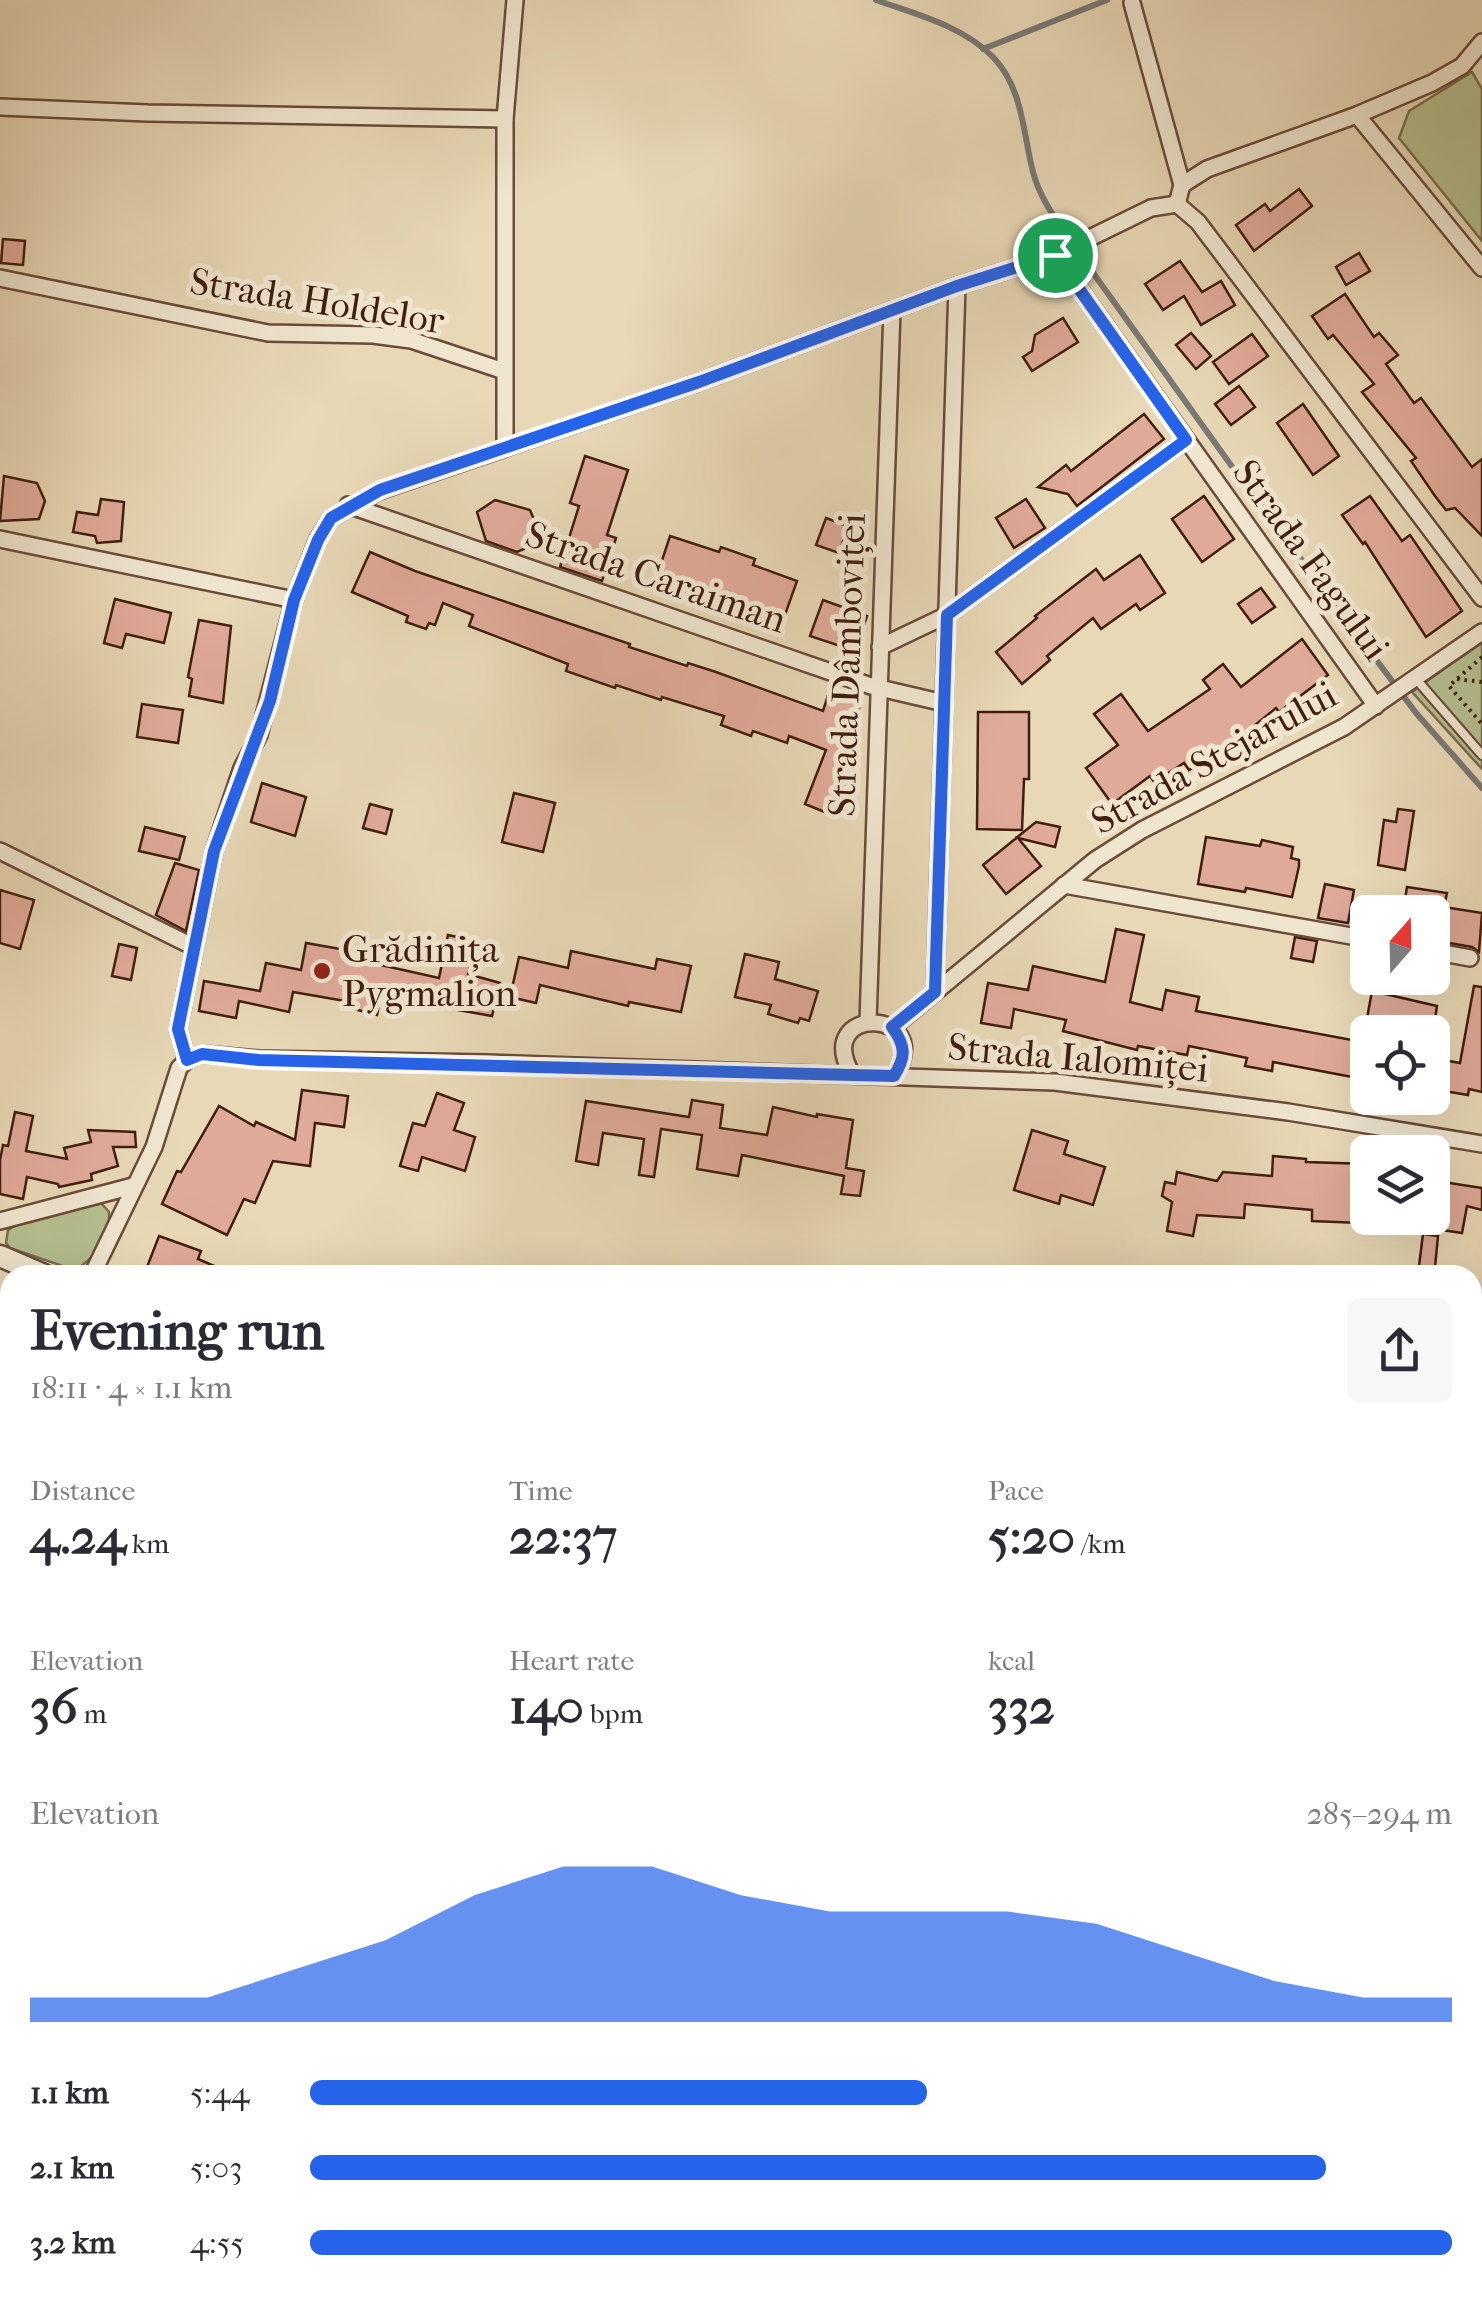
<!DOCTYPE html>
<html lang="en">
<head>
<meta charset="utf-8">
<style>
  :root { --surface:#fff; --page:#f7f7f7; --text:#2b2b33; --muted:#7c7c81; --accent:#2563eb }
  body { margin:0; font-family:"IM FELL French Canon",serif; background:var(--page); color:var(--text); height:100vh; display:flex; flex-direction:column; font-size:38px; white-space:nowrap }
  * { box-sizing:border-box; margin:0 }
  p { font-size:32px; color:var(--muted) }
  .icon { flex:none; width:55px; height:55px; fill:none; stroke:currentColor; stroke-width:2; stroke-linecap:round; stroke-linejoin:round }
  .map { position:relative; flex:1; overflow:hidden }
  .side { position:absolute; left:0px; top:1265px; width:1482px; height:1038px; display:flex; flex-direction:column; background:var(--surface); border-radius:30px 30px 0 0; box-shadow:0 10px 40px #0002 }
  .side>* { flex:none }
  .needle { width:65px; rotate:20deg }
  .tools { position:absolute; left:1350px; top:895px; display:grid; gap:20px }
  .tools a { display:grid; place-items:center; width:100px; height:100px; border-radius:15px; background:var(--surface); box-shadow:0 10px 40px #0002; font-size:50px }
  .pin { position:absolute; display:grid; place-items:center; width:85px; height:85px; color:#fff; margin:-42px; border:5px solid #fff; border-radius:50%; box-shadow:0 2px 10px #0007 }
  .round { display:grid; place-items:center; flex:none; width:105px; height:105px; border-radius:15px; background:var(--page) }
  .summary { display:flex; align-items:center; justify-content:space-between; height:170px; padding:0 30px }
  h1 { font-size:55px; font-weight:700; line-height:75px }
  .figures { display:grid; grid-template-columns:repeat(3,1fr); gap:15px; height:170px; padding:10px 30px }
  .figures div { display:grid; align-content:center }
  .figures b { font-size:50px; font-weight:700 }
  .figures small { font-size:28px; font-weight:400 }
  .figures p { font-size:28px }
  .chart { height:280px; padding:20px 30px }
  .chart p { display:flex; justify-content:space-between }
  .chart svg { width:100%; height:180px; margin-top:10px; fill:var(--accent); opacity:.7 }
  ul { padding:0 30px; list-style:none; font-size:32px }
  li { display:grid; grid-template-columns:160px 120px 1fr; align-items:center; height:75px }
  li i { height:25px; border-radius:12px; background:var(--accent) }
  .map>svg:first-child { display:block }
  .green { fill:#b5bf8f; stroke:#7b6e4f; stroke-width:2.5 }
  .lines { fill:none; stroke-linecap:round; stroke-linejoin:round }
  .stream { stroke:#797976; stroke-width:6 }
  .building { fill:#e0aa99; stroke:#411e0f; stroke-width:2.5 }
  .service-casing { stroke:#6b4c39; stroke-width:12 }
  .minor-casing { stroke:#6b4c39; stroke-width:20 }
  .tertiary-casing { stroke:#6b4c39; stroke-width:25 }
  .path { stroke:#411e0f; stroke-width:4; stroke-dasharray:2.5 5; stroke-linecap:butt }
  .service { stroke:#f0e6d0; stroke-width:8 }
  .minor { stroke:#f0e6d0; stroke-width:15 }
  .tertiary { stroke:#f0e6d0; stroke-width:20 }
  .route-casing { stroke:#fff; stroke-width:20 }
  .route { stroke:#2563eb; stroke-width:12 }
  .poi-dot { fill:#8f2418; stroke:#f0e6d0; stroke-width:4 }
  .labels { text-anchor:middle; dominant-baseline:central; stroke-width:10; stroke-linejoin:round; paint-order:stroke }
  .street-label { font-size:38px; fill:#411e0f; stroke:#f0e6d0 }
  .poi-label { font-size:38px; fill:#411e0f; stroke:#f0e6d0; text-anchor:start }
</style>
</head>
<body>
<div class="map">
<svg width="1482" height="2302" viewBox="0 0 1482 2302">
  <rect width="100%" height="100%" fill="#e8d8b6"/>
  <filter id="stains"><feTurbulence type="fractalNoise" baseFrequency=".002" numOctaves="4"/><feColorMatrix values="0 0 0 0 .2 0 0 0 0 .09 0 0 0 0 .02 0 0 0 .5 -.17"/></filter>
  <radialGradient id="worn" r=".72"><stop offset=".6" stop-color="#630" stop-opacity="0"/><stop offset="1" stop-color="#630" stop-opacity=".3"/></radialGradient>
  <!-- green -->
  <g class="green">
    <path d="M1472,72L1482,89V241L1399,138L1409,111Z"/>
    <path d="M1482,641V769L1412,692Z"/>
    <path d="M101,1203L109,1212C111,1235 95,1260 74,1270L10,1248L6,1243L8,1230L16,1225Z"/>
  </g>
  <g class="lines">
    <!-- stream -->
    <g class="stream">
      <path d="M876,0C915,14 963,26 993,57C1023,88 1023,133 1033,172C1039,195 1052,214 1065,233"/>
      <path d="M983,49L1107,0"/>
      <path d="M1086,263L1233,468L1416,713L1482,788"/>
      <path d="M1472,1768L1482,1746"/>
    </g>
  </g>
  <!-- building -->
  <g class="building">
    <path d="M1299,189L1312,206L1254,251L1236,225L1265,204L1270,211Z"/>
    <path d="M3,239L25,241L23,265L1,263Z"/>
    <path d="M1359,253L1370,271L1346,285L1336,267Z"/>
    <path d="M1180,261L1202,292L1221,281L1235,305L1201,325L1184,296L1163,310L1145,284Z"/>
    <path d="M1345,294L1374,337L1379,333L1398,355L1386,364L1414,403L1421,398L1472,467L1482,459V536L1455,508L1446,510L1435,496L1411,461L1416,458L1362,392L1374,384L1333,335L1328,339L1312,316Z"/>
    <path d="M1063,318L1078,342L1032,371L1023,357L1032,351L1035,335Z"/>
    <path d="M1191,333L1211,356L1196,369L1176,345Z"/>
    <path d="M1252,334L1268,356L1229,384L1213,362Z"/>
    <path d="M1239,386L1255,407L1231,425L1215,404Z"/>
    <path d="M1303,404L1339,456L1313,475L1277,423Z"/>
    <path d="M1144,414L1164,439L1077,506L1068,494L1038,487L1066,465L1071,471Z"/>
    <path d="M585,456L628,470L607,535L616,538L602,581L560,567L579,506L570,503Z"/>
    <path d="M4,476L37,483L45,501L39,519L0,521Z"/>
    <path d="M1204,496L1234,539L1202,562L1172,519Z"/>
    <path d="M1370,496L1402,541L1410,535L1462,611L1426,637L1365,542L1363,544L1342,515Z"/>
    <path d="M101,499L124,502L121,541L97,543L95,536L73,532L77,512L98,515Z"/>
    <path d="M1026,499L1045,528L1014,548L996,518Z"/>
    <path d="M495,500L530,510L543,541L517,552L486,541L477,512Z"/>
    <path d="M826,518L866,533L860,547L843,541L839,553L816,545Z"/>
    <path d="M670,536L719,552L721,547L755,559L753,565L797,581L780,629L751,618L753,613L721,602L718,611L653,588Z"/>
    <path d="M370,552L415,571L630,644L629,647L687,666L688,663L716,672L823,711L829,692L861,702L839,771L853,776L837,817L805,804L826,750L789,736L787,743L753,731L751,736L721,725L724,716L662,697L661,700L616,685L615,688L566,671L568,664L469,626L473,615L443,603L435,625L429,623L426,629L406,622L408,616L352,592Z"/>
    <path d="M1140,555L1165,593L1140,610L1136,604L1101,629L1093,618L1047,656L1050,660L1022,684L996,652L1037,618L1035,616L1096,569L1104,580Z"/>
    <path d="M1261,588L1275,607L1252,623L1238,604Z"/>
    <path d="M115,599L171,613L164,643L126,634L122,648L104,643Z"/>
    <path d="M823,600L867,616L855,651L810,636Z"/>
    <path d="M199,620L231,626L223,703L189,696L192,679L188,677Z"/>
    <path d="M1302,639L1328,675L1279,712L1276,708L1238,739L1189,770L1184,763L1154,782L1150,776L1112,804L1086,768L1118,745L1094,714L1121,694L1148,731L1210,689L1203,680L1223,664L1241,687Z"/>
    <path d="M142,704L183,710L178,743L137,737Z"/>
    <path d="M978,712H1029V779H1024L1022,830L977,829Z"/>
    <path d="M262,783L306,797L295,836L251,822Z"/>
    <path d="M514,793L555,803L543,852L502,842Z"/>
    <path d="M370,804L392,810L386,834L363,828Z"/>
    <path d="M1398,809L1414,811L1405,870L1378,865L1384,820L1396,822Z"/>
    <path d="M1036,822L1060,827L1055,847L1018,838L1041,866L1006,894L983,865Z"/>
    <path d="M145,827L185,837L179,860L139,851Z"/>
    <path d="M1206,837L1260,846L1262,840L1293,847L1291,858L1299,860V866L1292,897L1246,888L1245,892L1198,884Z"/>
    <path d="M175,863L199,870L186,931L156,915Z"/>
    <path d="M1325,884L1354,890L1348,923L1318,918Z"/>
    <path d="M1407,887L1447,893L1444,907L1482,913L1479,952L1472,947L1432,940V912H1403Z"/>
    <path d="M0,890L34,900L20,949L0,943Z"/>
    <path d="M1116,929L1144,935L1130,1002L1162,1010L1166,990L1199,997L1196,1011L1368,1043V1080L1273,1062L1272,1071L1245,1066L1247,1058L1189,1046L1187,1055L1138,1046L1137,1050L1063,1031L1066,1020L1014,1009L1011,1028L981,1023L988,983L1028,990L1033,966L1105,982Z"/>
    <path d="M448,935L476,941L468,974L500,983L492,1016L408,1001L406,1006L380,1000L377,1015L350,1008L351,1002L293,992L289,1012L239,1001L236,1018L199,1011L204,981L260,991L266,963L301,970L306,943L346,950L345,957L439,978Z"/>
    <path d="M1295,937L1317,941L1313,962L1291,958Z"/>
    <path d="M119,944L137,948L131,980L112,976Z"/>
    <path d="M571,951L655,969L657,959L691,966L681,1012L629,1002L628,1006L540,985L536,1003L510,997L519,957L568,968Z"/>
    <path d="M745,954L779,962L775,979L818,991L809,1021L800,1018L798,1023L768,1014L771,1005L735,997Z"/>
    <path d="M1474,986L1482,987V1092L1469,1089L1468,1095L1432,1089V1058L1460,1063Z"/>
    <path d="M1372,991L1437,1006L1433,1032H1405L1366,1024Z"/>
    <path d="M302,1090L348,1096L344,1127L315,1123L310,1166L273,1161L255,1203L244,1199L227,1235L162,1204L177,1171L181,1172L219,1106L254,1126L256,1122L295,1140Z"/>
    <path d="M437,1093L464,1103L454,1130L475,1137L465,1171L422,1157L418,1171L400,1166L413,1123L425,1126Z"/>
    <path d="M692,1100L723,1105L720,1128L767,1135L773,1107L817,1117V1114L853,1120L846,1168L864,1171L860,1196L841,1194L844,1176L742,1155L738,1176L697,1169L702,1135L661,1129L654,1177L639,1175L644,1139L603,1133L598,1165L576,1161L586,1101L689,1117Z"/>
    <path d="M15,1112L33,1116L26,1151L67,1159L64,1148L91,1142L88,1130L135,1132L136,1147H113L118,1166L91,1174L92,1180L59,1187L58,1184L27,1177L23,1199L0,1194V1160L3,1145L8,1146Z"/>
    <path d="M1032,1130L1068,1141L1064,1154L1105,1167L1093,1205L1061,1195L1059,1204L1014,1190Z"/>
    <path d="M1273,1156L1306,1159V1162L1368,1164V1200H1361L1360,1223L1312,1221V1210L1245,1204L1244,1218L1197,1215L1193,1236L1167,1231L1172,1202L1162,1196L1165,1182L1175,1184L1177,1172L1217,1181L1223,1172L1272,1176Z"/>
    <path d="M1443,1182L1482,1188V1210L1467,1206L1462,1233L1435,1229Z"/>
    <path d="M1423,1234L1438,1236L1435,1267L1419,1266Z"/>
    <path d="M159,1236L201,1251L198,1259L235,1275H144Z"/>
  </g>
  <g class="lines">
    <defs>
      <path id="service" d="M1416,679L1482,755"/>
      <g id="minor">
        <path d="M1132,3L1182,185"/>
        <path d="M0,107L148,113L505,119"/>
        <path d="M1357,115L1482,268"/>
        <path d="M1177,204L1198,222L1482,598"/>
        <path d="M1177,204L1182,185L1207,169L1357,115L1432,83L1462,66L1482,42"/>
        <path d="M1055,255L1376,706"/>
        <path d="M0,278L268,333L373,335L411,340L504,371"/>
        <path d="M505,446V119L515,0"/>
        <path d="M348,505L871,686L944,703"/>
        <path d="M0,539L294,600"/>
        <path d="M880,647L947,615L1186,440"/>
        <path d="M0,851L192,946"/>
        <path d="M1064,885L1368,939"/>
        <path d="M1432,951L1470,958"/>
        <path d="M935,992L957,286"/>
        <path d="M868,1022L892,310"/>
        <path d="M893,1027L1095,860L1142,830L1344,727L1482,632"/>
        <path d="M187,1060L178,1029L214,851L242,768L259,735L294,600L318,539L331,518L379,491L699,382L957,286L1055,255L1151,208L1177,204"/>
        <path d="M852,1074C811,1004 938,1007 894,1076"/>
        <path d="M0,1221L133,1186"/>
        <path d="M92,1275L154,1147L179,1068L187,1060L202,1054L259,1059L486,1063L1055,1082L1288,1112L1482,1144"/>
        <path d="M1472,1561L1482,1552"/>
        <path d="M0,1900L10,1898"/>
        <path d="M272,2292L307,2302"/>
        <path d="M125,2302L128,2292"/>
        <path d="M334,2302L340,2292"/>
        <path d="M610,2302L611,2292"/>
        <path d="M900,2302L903,2292"/>
        <path d="M1143,2302L1146,2292"/>
      </g>
      <g id="tertiary">
        <path d="M0,1256L44,1275"/>
        <path d="M1472,1854L1482,1858"/>
      </g>
    </defs>
    <!-- service casing -->
    <use href="#service" class="service-casing"/>
    <!-- minor casing -->
    <use href="#minor" class="minor-casing"/>
    <!-- tertiary casing -->
    <use href="#tertiary" class="tertiary-casing"/>
    <!-- path -->
    <g class="path">
      <path d="M1482,657L1449,686L1482,724"/>
      <path d="M1457,679L1482,682"/>
      <path d="M1472,1880L1482,1884"/>
    </g>
    <!-- service -->
    <use href="#service" class="service"/>
    <!-- minor -->
    <use href="#minor" class="minor"/>
    <!-- tertiary -->
    <use href="#tertiary" class="tertiary"/>
  </g>
  <g class="lines">
    <defs>
      <path id="route" d="M1055,255L1186,440L947,615L935,992L892,1027C906,1046 906,1057 894,1076L259,1060L202,1054L187,1060L178,1029L214,851L270,701L294,600L318,540L331,518L380,490L699,382L957,286Z"/>
    </defs>
    <!-- route casing -->
    <use href="#route" class="route-casing"/>
    <!-- route -->
    <use href="#route" class="route"/>
  </g>
  <!-- markers -->
  <circle class="poi-dot" cx="322" cy="971" r="10"/>
  <g class="labels">
    <!-- street labels -->
    <g class="street-label">
      <text transform="translate(317 301) rotate(9)">Strada Holdelor</text>
      <text transform="translate(1311 560) rotate(54)">Strada Fagului</text>
      <text transform="translate(656 577) rotate(19)">Strada Caraiman</text>
      <text transform="translate(847 665) rotate(-88)">Strada Dâmboviței</text>
      <text transform="translate(1214 758) rotate(-29)">Strada Stejarului</text>
      <text transform="translate(1078 1058) rotate(5)">Strada Ialomiței</text>
    </g>
    <!-- poi labels -->
    <g class="poi-label">
      <text x="342" y="949">Grădinița<tspan x="342" dy="44">Pygmalion</tspan></text>
    </g>
  </g>
  <rect width="100%" height="100%" filter="url(#stains)"/>
  <rect width="100%" height="100%" fill="url(#worn)"/>
</svg>
<div class="tools">
<a><svg class="needle" viewBox="-14 -14 28 28"><path d="M0-13l5 13h-10z" fill="#e53935"/><path d="M0 13l5-13h-10z" fill="#7c7c81"/></svg></a>
<a><svg class="icon" aria-label="locate" viewBox="0 0 24 24"><circle cx="12" cy="12" r="6"/><path d="M12 2v4M12 18v4M2 12h4M18 12h4"/></svg></a>
<a><svg class="icon" aria-label="layers" viewBox="0 0 24 24"><path d="M12 4l9 5-9 5-9-5zM3 14l9 5 9-5"/></svg></a>
</div>
<div class="pin" style="left:1055px;top:255px;background:#1e9e55"><svg class="icon" aria-label="arrive" viewBox="0 0 24 24"><path d="M6 21V4h12l-3 4 3 4H6"/></svg></div>
<section class="side">
<div class="summary"><div><h1>Evening run</h1><p>18:11 · 4 × 1.1 km</p></div><a class="round"><svg class="icon" aria-label="share" viewBox="0 0 24 24"><path d="M12 15V3M7 8l5-5 5 5M5 13v7h14v-7"/></svg></a></div>
<div class="figures">
<div><p>Distance</p><b>4.24<small> km</small></b></div>
<div><p>Time</p><b>22:37</b></div>
<div><p>Pace</p><b>5:20<small> /km</small></b></div>
</div>
<div class="figures">
<div><p>Elevation</p><b>36<small> m</small></b></div>
<div><p>Heart rate</p><b>140<small> bpm</small></b></div>
<div><p>kcal</p><b>332</b></div>
</div>
<div class="chart"><p><span>Elevation</span>285–294 m</p>
<svg viewBox="0 0 160 44" preserveAspectRatio="none"><path d="M0 44V38L10 38L20 38L30 31L40 24L50 13L60 6L70 6L80 13L90 17L100 17L110 17L120 20L130 27L140 34L150 38L160 38V44z"/></svg>
</div>
<ul>
<li><b>1.1 km</b>5:44<i style="width:54%"></i></li>
<li><b>2.1 km</b>5:03<i style="width:89%"></i></li>
<li><b>3.2 km</b>4:55<i style="width:100%"></i></li>
</ul>
</section>
</div>
</body>
</html>
